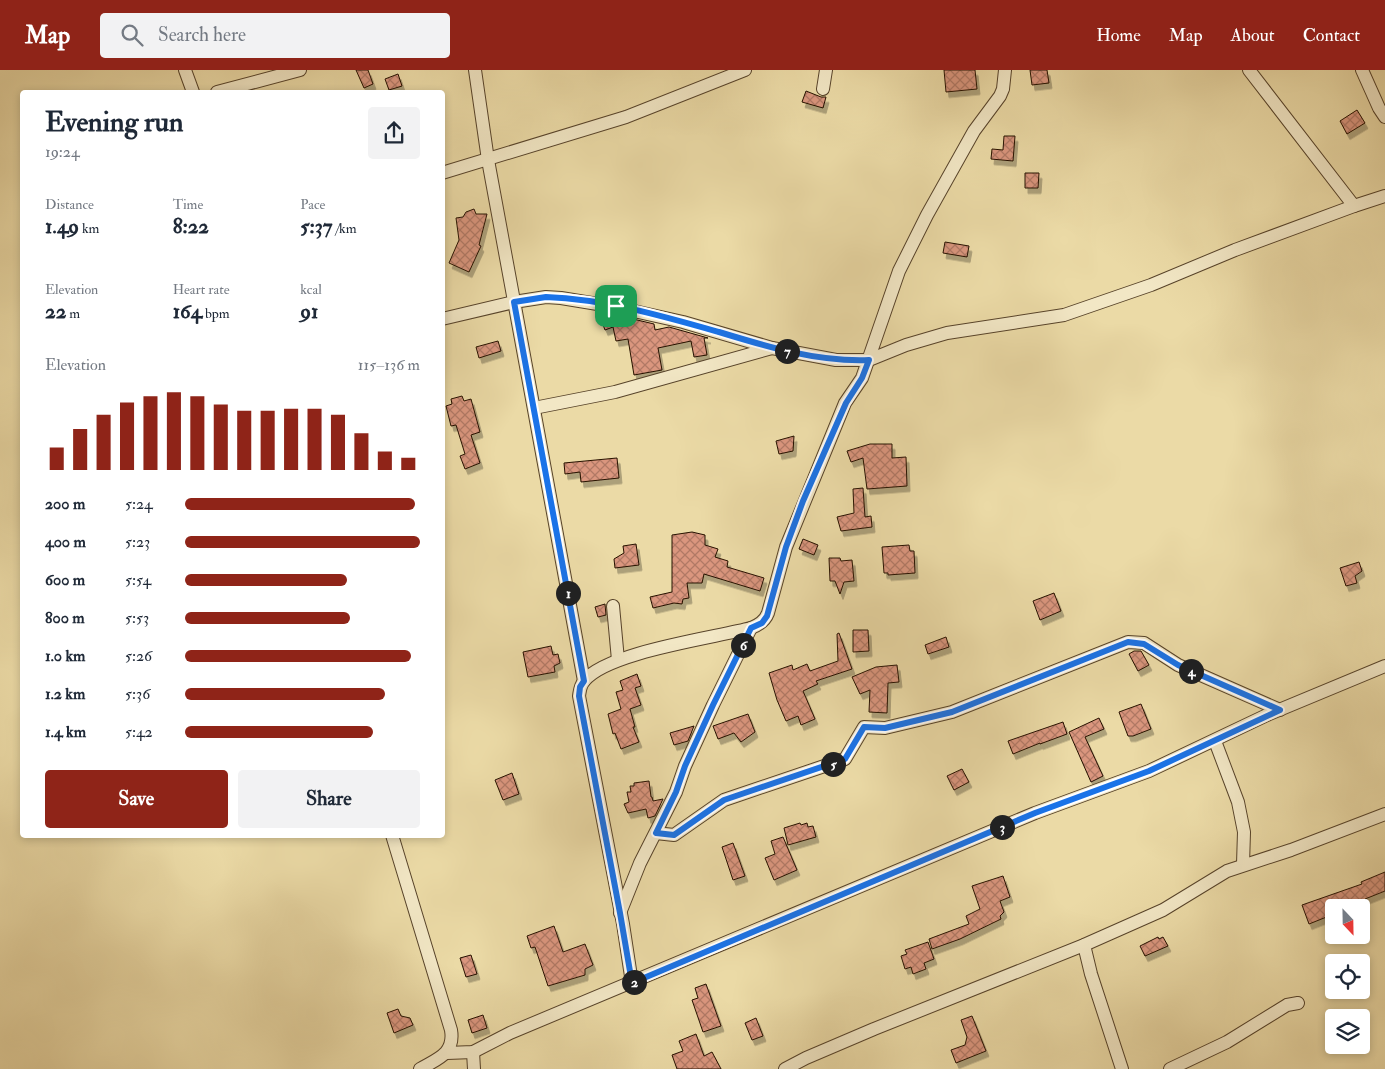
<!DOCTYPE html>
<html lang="en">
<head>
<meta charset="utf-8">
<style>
  :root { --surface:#fff; --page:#f2f2f3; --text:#1f2937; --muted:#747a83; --accent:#8f2418 }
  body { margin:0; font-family:"IM FELL Double Pica",serif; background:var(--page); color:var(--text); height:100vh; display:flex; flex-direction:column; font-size:19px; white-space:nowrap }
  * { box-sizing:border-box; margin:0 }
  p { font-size:16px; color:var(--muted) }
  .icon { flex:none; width:28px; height:28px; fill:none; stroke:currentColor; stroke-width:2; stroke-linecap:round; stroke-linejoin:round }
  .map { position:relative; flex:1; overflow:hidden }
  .details { position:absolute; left:20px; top:20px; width:425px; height:748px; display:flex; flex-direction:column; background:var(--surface); border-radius:5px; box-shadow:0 2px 8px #0003 }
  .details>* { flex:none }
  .needle { width:32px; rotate:158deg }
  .tools { position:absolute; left:1325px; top:829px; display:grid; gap:10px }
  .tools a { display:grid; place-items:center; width:45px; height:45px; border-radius:5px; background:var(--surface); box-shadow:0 2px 8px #0003; font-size:25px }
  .pin { position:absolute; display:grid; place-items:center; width:42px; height:42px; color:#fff; margin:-21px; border-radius:10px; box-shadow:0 2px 8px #0006 }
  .km { position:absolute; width:25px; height:25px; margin:-12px; border-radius:50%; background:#222; color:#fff; font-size:14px; line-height:25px; text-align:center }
  .round { display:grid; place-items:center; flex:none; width:52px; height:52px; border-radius:5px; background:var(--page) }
  .headline { display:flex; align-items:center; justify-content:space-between; height:85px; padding:0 25px }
  h1 { font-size:28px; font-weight:700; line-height:38px }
  .figures { display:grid; grid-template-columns:repeat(3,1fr); gap:8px; height:85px; padding:5px 25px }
  .figures div { display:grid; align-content:center }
  .figures b { font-size:21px; font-weight:700 }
  .figures small { font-size:14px; font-weight:400 }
  .figures p { font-size:14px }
  .chart { height:140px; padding:10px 25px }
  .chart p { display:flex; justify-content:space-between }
  .chart svg { width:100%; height:90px; margin-top:5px; stroke:var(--accent); stroke-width:6 }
  .action { display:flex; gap:10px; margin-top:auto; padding:10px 25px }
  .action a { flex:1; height:58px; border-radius:5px; background:var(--accent); color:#fff; font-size:20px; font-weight:700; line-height:58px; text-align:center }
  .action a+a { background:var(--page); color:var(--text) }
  ul { padding:0 25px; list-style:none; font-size:16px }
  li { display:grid; grid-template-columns:80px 60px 1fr; align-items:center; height:38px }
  li i { height:12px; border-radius:6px; background:var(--accent) }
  header { display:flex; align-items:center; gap:30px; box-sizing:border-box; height:70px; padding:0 25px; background:var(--accent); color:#fff }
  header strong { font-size:24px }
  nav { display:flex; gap:28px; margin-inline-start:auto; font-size:18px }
  .search { width:350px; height:45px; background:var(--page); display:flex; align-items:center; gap:12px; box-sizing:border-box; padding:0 18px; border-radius:5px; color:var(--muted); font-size:19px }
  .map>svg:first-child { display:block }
  .building { fill:url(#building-cross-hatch); stroke:#261100; filter:url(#shadow) }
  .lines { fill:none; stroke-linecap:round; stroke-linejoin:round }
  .street-casing { stroke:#57432a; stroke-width:14 }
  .street { stroke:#f2e7c5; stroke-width:12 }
  .route-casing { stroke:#fff; stroke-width:10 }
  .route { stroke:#1a73e8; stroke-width:6 }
</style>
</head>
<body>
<header>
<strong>Map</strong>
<div class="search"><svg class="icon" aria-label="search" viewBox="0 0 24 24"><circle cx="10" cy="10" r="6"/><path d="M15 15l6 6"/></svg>Search here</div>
<nav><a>Home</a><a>Map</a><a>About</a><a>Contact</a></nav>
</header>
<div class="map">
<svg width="1385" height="999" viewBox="0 0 1385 999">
  <defs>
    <pattern id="building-cross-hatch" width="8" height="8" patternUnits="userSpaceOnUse" patternTransform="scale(1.25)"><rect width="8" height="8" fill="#da967e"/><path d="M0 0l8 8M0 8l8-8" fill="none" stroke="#b17965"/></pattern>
    <filter id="shadow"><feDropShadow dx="3" dy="5.5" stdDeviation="0" flood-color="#0004"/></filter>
  </defs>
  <rect width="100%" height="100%" fill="#ebdaa6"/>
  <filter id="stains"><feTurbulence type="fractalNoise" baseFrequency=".004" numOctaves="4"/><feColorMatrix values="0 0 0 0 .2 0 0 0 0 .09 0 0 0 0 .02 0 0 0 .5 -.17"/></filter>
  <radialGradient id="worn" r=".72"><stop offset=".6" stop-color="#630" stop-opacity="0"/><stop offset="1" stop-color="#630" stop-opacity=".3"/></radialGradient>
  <!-- building -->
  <g class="building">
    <path d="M356,0H368L373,14L364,18Z"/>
    <path d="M944,0H975L977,19L946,22Z"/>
    <path d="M1030,0H1047L1049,13L1032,15Z"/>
    <path d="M398,4L402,16L389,20L385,9Z"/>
    <path d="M806,21L821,27H826L823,38L802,32Z"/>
    <path d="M1357,40L1365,53L1347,64L1340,51Z"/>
    <path d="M1004,66H1015L1013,91L991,89L992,79L1003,80Z"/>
    <path d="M1025,103H1039L1038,118H1025Z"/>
    <path d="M474,139L476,144H487L479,175L481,176L469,202L449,193L459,170L456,148L463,147L466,142Z"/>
    <path d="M945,172L969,176L967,187L943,183Z"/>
    <path d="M607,244L615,245L618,252L633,249L654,254L655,260L669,257L708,268H704L707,285L694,287L691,271L658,278L662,300L634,305L628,269L616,271L613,257L605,260L600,247Z"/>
    <path d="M498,271L501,281L479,288L476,277Z"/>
    <path d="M462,326L464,331L471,329L480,362L471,365L480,393L465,399L460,386L465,384L456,355L451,356L446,336L452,334L451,329Z"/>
    <path d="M794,366L793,381L779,384L776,371Z"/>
    <path d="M870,374H892V388L906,387L907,416L867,419L863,388L851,392L847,381Z"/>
    <path d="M617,388L619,408L581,412L580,402L565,404L564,393Z"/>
    <path d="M863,418L865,447L871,446L872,457L841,461L837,447L854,443L853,419Z"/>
    <path d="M692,462L705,465V475L718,479L715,487L728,491L727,497L764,508L760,521L704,504L702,513H687L689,528L683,529L682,534L674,533L653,538L650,527L672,522V465Z"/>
    <path d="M803,469L818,475L814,485L799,479Z"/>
    <path d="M636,474L639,495L615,498L614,489L624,483L623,476Z"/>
    <path d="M909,475L910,481H914L915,503L888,505V503H884L882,477Z"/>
    <path d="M829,488H840L841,491L852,490L854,511L844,512L840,524L835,511H830Z"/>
    <path d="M1359,492L1362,501L1355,506L1357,513L1346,516L1340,498Z"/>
    <path d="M1054,523L1061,541L1040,550L1033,531Z"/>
    <path d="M605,534L606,545L598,547L595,537Z"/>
    <path d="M853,560H868L869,581L853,582Z"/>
    <path d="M839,563L852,599L816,611L818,614L803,621L815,649L801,655L798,646L786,651L777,630L769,603L792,595L793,600L807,594L810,601L838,591L837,564Z"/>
    <path d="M946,567L949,577L928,584L925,575Z"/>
    <path d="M551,576L553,585L558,584L560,593L554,596L555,602L528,607L523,582Z"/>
    <path d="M1134,581H1141L1149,595L1138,601L1129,584Z"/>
    <path d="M897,595L899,612L888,613L887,643L869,642L870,620L860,624L852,607L876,597Z"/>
    <path d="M637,604L641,616L635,618L641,635L630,639L635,657H633L639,672L621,679L615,663L613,664L608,644L621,639L616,622L623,620L620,611Z"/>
    <path d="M1141,634L1151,659L1133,666H1128L1119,642Z"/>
    <path d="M748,644L755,662L741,672L734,663L718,669L713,656Z"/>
    <path d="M1099,648L1104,659L1085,667L1103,706L1091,712L1069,662Z"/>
    <path d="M1063,652L1067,664L1040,674V673L1013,684L1008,671Z"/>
    <path d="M694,656L688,671L674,675L670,663Z"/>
    <path d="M962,699L969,712L954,720L947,706Z"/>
    <path d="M512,703L519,724L503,730L495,710Z"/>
    <path d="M649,711L651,727H652L653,731L663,729L655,746L648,748L646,739L628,743L624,734L629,732L627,722H631L630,716H634V713Z"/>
    <path d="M800,753L801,755L807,753L808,757L813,756L816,767L788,775L784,758Z"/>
    <path d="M783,767L797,800L774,810L765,788L775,784L771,771Z"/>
    <path d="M733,773L745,806L733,810L722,777Z"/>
    <path d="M1385,802V821L1365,829L1366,833L1353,838H1334V844L1309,854L1302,835L1362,814L1361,812Z"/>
    <path d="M1003,806L1010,827L1000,831L1004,842L1000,846L1001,849L960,869L932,879L929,869L969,854L966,846L980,839L972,816Z"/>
    <path d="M554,856L563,882L585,874L593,895L585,899V905L548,916L535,877L531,878L527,866Z"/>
    <path d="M1158,867L1159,869L1163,867L1168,876L1145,886L1140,876Z"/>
    <path d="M928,872L934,889L924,893L926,899L913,904L911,897L905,899L901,886L907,884L905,880Z"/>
    <path d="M471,885L477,904L466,907L460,888Z"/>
    <path d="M706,914L721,956L703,962L692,930L698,928L695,918Z"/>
    <path d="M398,939L401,946L410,948L413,955L394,963L387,943Z"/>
    <path d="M483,945L487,958L472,963L468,950Z"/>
    <path d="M972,946L986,981L956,993L951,980L965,975L967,967L961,950Z"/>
    <path d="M756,948L763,966L752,970L745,953Z"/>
    <path d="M696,964L704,986L712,982L721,999H677L672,985L683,981L679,971Z"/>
  </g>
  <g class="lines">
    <defs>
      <g id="street">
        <path d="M185,0L193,22"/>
        <path d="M475,0L488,90L584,611"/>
        <path d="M1249,0L1354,136"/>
        <path d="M1362,0L1379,38L1385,47"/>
        <path d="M823,19L826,0"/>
        <path d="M217,22L300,0"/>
        <path d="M442,103L626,47L745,0"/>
        <path d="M442,249L514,232L546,227L561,228L616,237L683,252L772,278L836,290H869L906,275L947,263L1064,245L1151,215L1235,180L1354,136L1385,126"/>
        <path d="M534,338L615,322L772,278"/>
        <path d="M613,536L618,590"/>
        <path d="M1215,671L1238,732L1244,762L1243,794"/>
        <path d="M656,763L674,765L724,730L845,689L864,657L885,658L952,642L1128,572L1144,573L1178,595L1280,640"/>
        <path d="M392,765L451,960C455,984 437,989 420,999"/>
        <path d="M620,843L640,793L676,722L685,696L713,635L751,558"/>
        <path d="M1084,875L1091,904L1122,999"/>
        <path d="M632,913L623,854L579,626C580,620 580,616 584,611C607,582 713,568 751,558C759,555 765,551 768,543L786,477L845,333L862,308L899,201L927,145L974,61L1000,26L1003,19L1005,0"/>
        <path d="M473,982L474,999"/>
        <path d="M447,983L473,982L510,963L1035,743L1149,701L1267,645L1385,596"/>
        <path d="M785,999L806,988L874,959L1084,875L1163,840L1227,801L1291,780L1385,744"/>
        <path d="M1170,999L1227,972L1287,935L1298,933"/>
      </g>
    </defs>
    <!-- street casing -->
    <use href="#street" class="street-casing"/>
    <!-- street -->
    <use href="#street" class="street"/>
  </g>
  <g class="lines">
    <defs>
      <path id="route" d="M546,227C604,229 663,246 719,262C768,277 817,292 869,290L862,308L846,333L803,431L786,477L767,546L762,553L751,558L713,635L685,696L676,722L656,763L674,765L724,730L845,689L864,657L885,658L952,642L1128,572L1144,574L1178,595L1280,640L1149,701L1035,743L632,913L620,843L579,626L580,617L584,611L514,232Z"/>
    </defs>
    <!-- route casing -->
    <use href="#route" class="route-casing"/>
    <!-- route -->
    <use href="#route" class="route"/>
  </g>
  <rect width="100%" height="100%" filter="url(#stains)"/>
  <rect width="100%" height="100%" fill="url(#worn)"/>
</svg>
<div class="tools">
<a><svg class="needle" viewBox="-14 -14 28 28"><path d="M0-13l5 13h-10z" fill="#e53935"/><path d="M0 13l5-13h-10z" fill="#747a83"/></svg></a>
<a><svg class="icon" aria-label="locate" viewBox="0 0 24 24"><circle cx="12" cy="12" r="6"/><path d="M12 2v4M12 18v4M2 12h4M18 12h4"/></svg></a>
<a><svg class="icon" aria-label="layers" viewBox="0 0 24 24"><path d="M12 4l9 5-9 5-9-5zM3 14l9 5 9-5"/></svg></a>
</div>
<div class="pin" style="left:616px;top:236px;background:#1e9e55"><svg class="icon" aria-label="arrive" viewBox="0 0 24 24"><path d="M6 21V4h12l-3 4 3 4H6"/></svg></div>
<b class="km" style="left:568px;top:523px">1</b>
<b class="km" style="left:634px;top:912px">2</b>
<b class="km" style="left:1002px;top:757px">3</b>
<b class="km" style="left:1191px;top:601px">4</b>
<b class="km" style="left:833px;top:694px">5</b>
<b class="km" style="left:743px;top:575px">6</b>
<b class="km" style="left:787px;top:281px">7</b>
<section class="details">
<div class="headline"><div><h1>Evening run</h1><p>19:24</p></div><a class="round"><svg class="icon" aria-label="share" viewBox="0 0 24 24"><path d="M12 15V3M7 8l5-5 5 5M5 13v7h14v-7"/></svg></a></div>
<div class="figures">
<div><p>Distance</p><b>1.49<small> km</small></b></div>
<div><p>Time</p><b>8:22</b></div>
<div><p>Pace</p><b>5:37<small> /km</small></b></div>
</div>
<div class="figures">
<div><p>Elevation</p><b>22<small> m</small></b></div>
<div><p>Heart rate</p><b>164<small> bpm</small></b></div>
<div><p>kcal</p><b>91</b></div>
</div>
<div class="chart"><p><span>Elevation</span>115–136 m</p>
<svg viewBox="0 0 160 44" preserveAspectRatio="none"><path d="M5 44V33M15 44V24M25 44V17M35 44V11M45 44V8M55 44V6M65 44V8M75 44V12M85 44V15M95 44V15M105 44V14M115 44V14M125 44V17M135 44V26M145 44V35M155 44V38"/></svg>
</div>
<ul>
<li><b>200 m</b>5:24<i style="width:98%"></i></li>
<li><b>400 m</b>5:23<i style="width:100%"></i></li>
<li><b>600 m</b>5:54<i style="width:69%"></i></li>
<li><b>800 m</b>5:53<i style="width:70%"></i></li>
<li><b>1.0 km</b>5:26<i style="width:96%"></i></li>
<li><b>1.2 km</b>5:36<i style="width:85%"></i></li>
<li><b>1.4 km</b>5:42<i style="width:80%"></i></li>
</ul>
<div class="action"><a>Save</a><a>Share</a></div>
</section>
</div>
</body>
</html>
